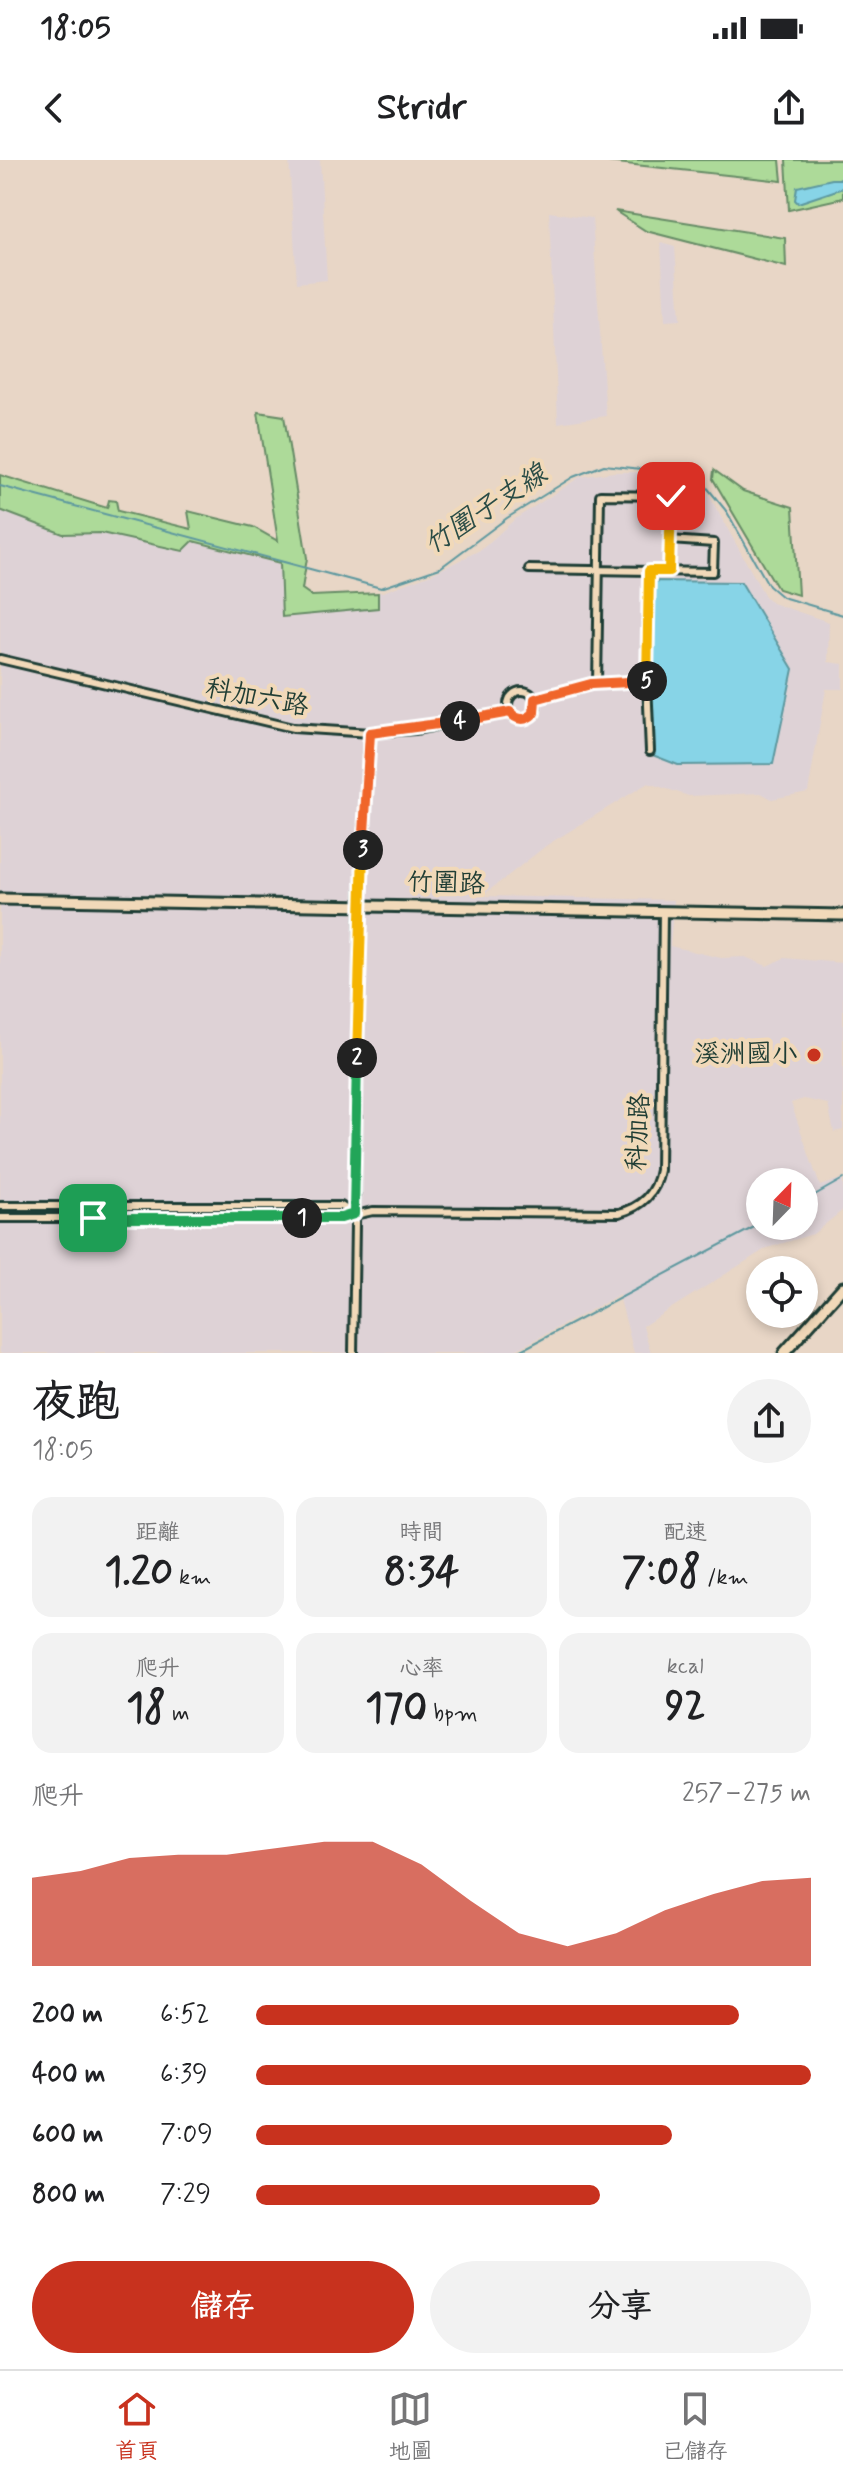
<!DOCTYPE html>
<html lang="zh-TW">
<head>
<meta charset="utf-8">
<style>
  :root { --surface:#fff; --page:#f2f2f2; --text:#202124; --muted:#757577; --line:#e0e0e0; --accent:#c8321e }
  body { margin:0; font-family:Mynerve,"LXGW WenKai TC",sans-serif; background:var(--page); color:var(--text); height:100vh; display:flex; flex-direction:column; font-size:30px; white-space:nowrap }
  * { box-sizing:border-box; margin:0 }
  p { font-size:26px; color:var(--muted) }
  .icon { flex:none; width:44px; height:44px; fill:none; stroke:currentColor; stroke-width:2; stroke-linecap:round; stroke-linejoin:round }
  .map { position:relative; height:1193px; overflow:hidden }
  .side { display:flex; flex-direction:column; background:var(--surface); flex:1 }
  .side>* { flex:none }
  .needle { width:52px; rotate:23deg }
  .controls { position:absolute; left:746px; top:1008px; display:grid; gap:16px }
  .controls a { display:grid; place-items:center; width:72px; height:72px; border-radius:50%; background:var(--surface); box-shadow:0 4px 12px #0003; font-size:40px }
  .pin { position:absolute; display:grid; place-items:center; width:68px; height:68px; color:#fff; margin:-34px; border-radius:16px; box-shadow:0 4px 12px #0006 }
  .km { position:absolute; width:40px; height:40px; margin:-20px; border-radius:50%; background:#222; color:#fff; font-size:22px; line-height:40px; text-align:center }
  .round { display:grid; place-items:center; flex:none; width:84px; height:84px; border-radius:42px; background:var(--page) }
  .overview { display:flex; align-items:center; justify-content:space-between; height:136px; padding:0 32px }
  h1 { font-size:44px; font-weight:700; line-height:60px }
  .figures { display:grid; grid-template-columns:repeat(3,1fr); gap:12px; height:136px; padding:8px 32px }
  .figures div { display:grid; align-content:center; border-radius:20px; background:var(--page); text-align:center }
  .figures b { font-size:40px; font-weight:700 }
  .figures small { font-size:22px; font-weight:400 }
  .figures p { font-size:22px }
  .chart { height:224px; padding:16px 32px }
  .chart p { display:flex; justify-content:space-between }
  .chart svg { width:100%; height:144px; margin-top:8px; fill:var(--accent); opacity:.7 }
  .cta { display:flex; gap:16px; margin-top:auto; padding:16px 32px }
  .cta a { flex:1; height:92px; border-radius:48px; background:var(--accent); color:#fff; font-size:32px; font-weight:700; line-height:92px; text-align:center }
  .cta a+a { background:var(--page); color:var(--text) }
  ul { padding:0 32px; list-style:none; font-size:26px }
  li { display:grid; grid-template-columns:128px 96px 1fr; align-items:center; height:60px }
  li i { height:20px; border-radius:10px; background:var(--accent) }
  .status { display:flex; justify-content:space-between; align-items:center; height:56px; padding:0 40px; background:var(--surface); direction:ltr }
  .status svg { height:22px; fill:currentColor }
  header { display:flex; justify-content:space-between; align-items:center; height:104px; padding:0 32px; background:var(--surface); font-size:36px; font-weight:700 }
  .dock { display:flex; justify-content:space-around; align-items:center; height:112px; border-top:2px solid var(--line); background:var(--surface); font-size:22px; color:var(--muted) }
  .dock a { display:grid; justify-items:center; gap:4px }
  .dock .selected { color:var(--accent) }
  .map>svg:first-child { display:block }
  .built { fill:#ded2d6; fill-rule:evenodd }
  .green { fill:#adda99; stroke:#668c66; stroke-width:2 }
  .water { fill:#87d4e7; stroke:#5d989f; stroke-width:2 }
  .lines { fill:none; stroke-linecap:round; stroke-linejoin:round }
  .stream { stroke:#5d989f; stroke-width:2 }
  .street-casing { stroke:#1f3d34; stroke-width:12 }
  .secondary-casing { stroke:#1f3d34; stroke-width:15 }
  .street { stroke:#f1d9b9; stroke-width:6 }
  .secondary { stroke:#f1d9b9; stroke-width:9 }
  .split-1-casing { stroke:#fff; stroke-width:16 }
  .split-2-casing { stroke:#fff; stroke-width:16 }
  .split-3-casing { stroke:#fff; stroke-width:16 }
  .split-4-casing { stroke:#fff; stroke-width:16 }
  .split-5-casing { stroke:#fff; stroke-width:16 }
  .split-6-casing { stroke:#fff; stroke-width:16 }
  .split-1 { stroke:#22a559; stroke-width:10 }
  .split-2 { stroke:#22a559; stroke-width:10 }
  .split-3 { stroke:#f5b400; stroke-width:10 }
  .split-4 { stroke:#f0652b; stroke-width:10 }
  .split-5 { stroke:#f0652b; stroke-width:10 }
  .split-6 { stroke:#f5b400; stroke-width:10 }
  .poi-dot { fill:#c8321e; stroke:#f1d9b9; stroke-width:3 }
  .labels { text-anchor:middle; dominant-baseline:central; stroke-width:8; stroke-linejoin:round; paint-order:stroke }
  .street-label { font-size:26px; fill:#1f3d34; stroke:#f1d9b9 }
  .poi-label { font-size:26px; fill:#1f3d34; stroke:#f1d9b9; text-anchor:end }
  .water-label { font-size:28px; font-style:italic; fill:#294c46; stroke:#f1d9b9 }
</style>
</head>
<body>
<div class="status"><b>18:05</b><svg viewBox="0 0 49 12"><path d="M0 12V9h3v3zM5 12V6h3v6zM10 12V3h3v9zM15 12V0h3v12zM26 1h20v11H26zM47 4h2v5h-2z"/></svg></div>
<header><svg class="icon" aria-label="back" viewBox="0 0 24 24"><path d="M15 5l-7 7 7 7"/></svg>Stridr<svg class="icon" aria-label="share" viewBox="0 0 24 24"><path d="M12 15V3M7 8l5-5 5 5M5 13v7h14v-7"/></svg></header>
<div class="map">
<svg width="843" height="1193" viewBox="0 0 843 1193">
  <rect width="100%" height="100%" fill="#e8d6c6"/>
  <filter id="ink" filterUnits="userSpaceOnUse"><feTurbulence type="fractalNoise" baseFrequency=".0125" numOctaves="2"/><feDisplacementMap in="SourceGraphic" scale="16" xChannelSelector="R" yChannelSelector="G"/><feConvolveMatrix kernelMatrix="1 2 1 2 8 2 1 2 1" color-interpolation-filters="sRGB"/></filter>
  <g filter="url(#ink)">
    <!-- built -->
    <g class="built">
      <path d="M289,0H320L327,120L297,123Z"/>
      <path d="M549,52L592,58L606,256L558,263Z"/>
      <path d="M661,83L675,87L680,160L665,161Z"/>
      <path d="M614,312H656L701,321L765,436L772,443L829,462L828,502L843,504V529H826L808,632L772,639L761,633L689,636L648,623L547,685L482,736L674,740L670,786L721,798L745,797L767,806L784,798L843,803V970L834,972L828,944L804,939L791,943L820,1026L843,1018V1050L813,1074L767,1088L643,1166L651,1193H634L619,1135L510,1193H0V315L83,343L191,369L188,351L253,367L307,398L302,429L312,436L383,432L434,413L482,389L515,359L580,317ZM760,1022H804V1066H760Z"/>
    </g>
    <!-- green -->
    <g class="green">
      <path d="M589,0H780L782,21Z"/>
      <path d="M786,0H843V38L789,50Z"/>
      <path d="M615,51L785,78L786,107L646,71Z"/>
      <path d="M258,252L284,256L307,398L302,429L312,436L378,433V448L282,457L280,403L193,381L183,391L101,373L63,374L0,350V315L107,348L109,340L116,341L118,351L191,369L188,351L253,367L278,381Z"/>
      <path d="M714,310L743,331L793,347L798,435L778,429L713,319Z"/>
    </g>
    <!-- water -->
    <g class="water">
      <path d="M832,19H843V28L798,43L795,40L797,27Z"/>
      <path d="M650,421L741,422L793,509L773,604L678,605L650,594Z"/>
    </g>
    <g class="lines">
      <!-- stream -->
      <g class="stream">
        <path d="M0,326L381,428L440,408L507,358L573,317L604,305L697,315L727,352L769,426L782,437L843,455"/>
        <path d="M804,1041L843,1019"/>
        <path d="M516,1193L760,1064"/>
      </g>
      <defs>
        <g id="street">
          <path d="M529,409L713,412L714,383L670,380"/>
          <path d="M649,411L647,522L650,591"/>
          <path d="M0,499L293,568L370,573L415,570L510,552"/>
          <path d="M597,524L600,335L671,336L669,411"/>
          <circle cx="522" cy="545" r="14"/>
          <path d="M535,539L591,524L647,522"/>
          <path d="M0,1046H341L354,1054"/>
          <path d="M0,1058H341L373,1051L619,1053C642,1047 656,1034 660,1010L663,751"/>
          <path d="M353,1193L360,743L370,573"/>
        </g>
        <g id="secondary">
          <path d="M0,739L843,755"/>
          <path d="M784,1193L843,1127"/>
        </g>
      </defs>
      <!-- street casing -->
      <use href="#street" class="street-casing"/>
      <!-- secondary casing -->
      <use href="#secondary" class="secondary-casing"/>
      <!-- street -->
      <use href="#street" class="street"/>
      <!-- secondary -->
      <use href="#secondary" class="secondary"/>
    </g>
  </g>
  <g class="lines" filter="url(#ink)">
    <defs>
      <path id="split-1" d="M93,1058H302"/>
      <path id="split-2" d="M302,1058H341L354,1054L357,898"/>
      <path id="split-3" d="M357,898L363,690"/>
      <path id="split-4" d="M363,690L370,573L460,561"/>
      <path id="split-5" d="M460,561L510,552C517,561 526,561 534,553L535,539L591,524L647,521"/>
      <path id="split-6" d="M647,521L649,411H669L671,336"/>
    </defs>
    <!-- split-1 casing -->
    <use href="#split-1" class="split-1-casing"/>
    <!-- split-2 casing -->
    <use href="#split-2" class="split-2-casing"/>
    <!-- split-3 casing -->
    <use href="#split-3" class="split-3-casing"/>
    <!-- split-4 casing -->
    <use href="#split-4" class="split-4-casing"/>
    <!-- split-5 casing -->
    <use href="#split-5" class="split-5-casing"/>
    <!-- split-6 casing -->
    <use href="#split-6" class="split-6-casing"/>
    <!-- split-1 -->
    <use href="#split-1" class="split-1"/>
    <!-- split-2 -->
    <use href="#split-2" class="split-2"/>
    <!-- split-3 -->
    <use href="#split-3" class="split-3"/>
    <!-- split-4 -->
    <use href="#split-4" class="split-4"/>
    <!-- split-5 -->
    <use href="#split-5" class="split-5"/>
    <!-- split-6 -->
    <use href="#split-6" class="split-6"/>
  </g>
  <!-- markers -->
  <circle class="poi-dot" cx="814" cy="895" r="8"/>
  <g class="labels">
    <!-- street labels -->
    <g class="street-label">
      <text transform="translate(257 538) rotate(11)">科加六路</text>
      <text transform="translate(446 724) rotate(2)">竹圍路</text>
      <text transform="translate(639 972) rotate(-87)">科加路</text>
    </g>
    <!-- poi labels -->
    <g class="poi-label">
      <text x="798" y="895">溪洲國小</text>
    </g>
    <!-- water labels -->
    <g class="water-label">
      <text transform="translate(486 350) rotate(-33)">竹圍子支線</text>
    </g>
  </g>
</svg>
<div class="controls">
<a><svg class="needle" viewBox="-14 -14 28 28"><path d="M0-13l5 13h-10z" fill="#e53935"/><path d="M0 13l5-13h-10z" fill="#757577"/></svg></a>
<a><svg class="icon" aria-label="locate" viewBox="0 0 24 24"><circle cx="12" cy="12" r="6"/><path d="M12 2v4M12 18v4M2 12h4M18 12h4"/></svg></a>
</div>
<div class="pin" style="left:93px;top:1058px;background:#1e9e55"><svg class="icon" aria-label="arrive" viewBox="0 0 24 24"><path d="M6 21V4h12l-3 4 3 4H6"/></svg></div>
<div class="pin" style="left:671px;top:336px;background:#d93025"><svg class="icon" aria-label="check" viewBox="0 0 24 24"><path d="M5 12l5 5 9-10"/></svg></div>
<b class="km" style="left:302px;top:1058px">1</b>
<b class="km" style="left:357px;top:898px">2</b>
<b class="km" style="left:363px;top:690px">3</b>
<b class="km" style="left:460px;top:561px">4</b>
<b class="km" style="left:647px;top:521px">5</b>
</div>
<section class="side">
<div class="overview"><div><h1>夜跑</h1><p>18:05</p></div><a class="round"><svg class="icon" aria-label="share" viewBox="0 0 24 24"><path d="M12 15V3M7 8l5-5 5 5M5 13v7h14v-7"/></svg></a></div>
<div class="figures">
<div><p>距離</p><b>1.20<small> km</small></b></div>
<div><p>時間</p><b>8:34</b></div>
<div><p>配速</p><b>7:08<small> /km</small></b></div>
</div>
<div class="figures">
<div><p>爬升</p><b>18<small> m</small></b></div>
<div><p>心率</p><b>170<small> bpm</small></b></div>
<div><p>kcal</p><b>92</b></div>
</div>
<div class="chart"><p><span>爬升</span>257–275 m</p>
<svg viewBox="0 0 160 44" preserveAspectRatio="none"><path d="M0 44V17L10 15L20 11L30 10L40 10L50 8L60 6L70 6L80 13L90 24L100 34L110 38L120 34L130 27L140 22L150 18L160 17V44z"/></svg>
</div>
<ul>
<li><b>200 m</b>6:52<i style="width:87%"></i></li>
<li><b>400 m</b>6:39<i style="width:100%"></i></li>
<li><b>600 m</b>7:09<i style="width:75%"></i></li>
<li><b>800 m</b>7:29<i style="width:62%"></i></li>
</ul>
<div class="cta"><a>儲存</a><a>分享</a></div>
</section>
<nav class="dock">
<a class="selected"><svg class="icon" aria-label="home" viewBox="0 0 24 24"><path d="M3 11l9-7 9 7M6 9v11h12V9"/></svg>首頁</a>
<a><svg class="icon" aria-label="map" viewBox="0 0 24 24"><path d="M3 6l6-2 6 2 6-2v14l-6 2-6-2-6 2zM9 4v14M15 6v14"/></svg>地圖</a>
<a><svg class="icon" aria-label="saved" viewBox="0 0 24 24"><path d="M7 4h10v16l-5-4-5 4z"/></svg>已儲存</a>
</nav>
</body>
</html>
